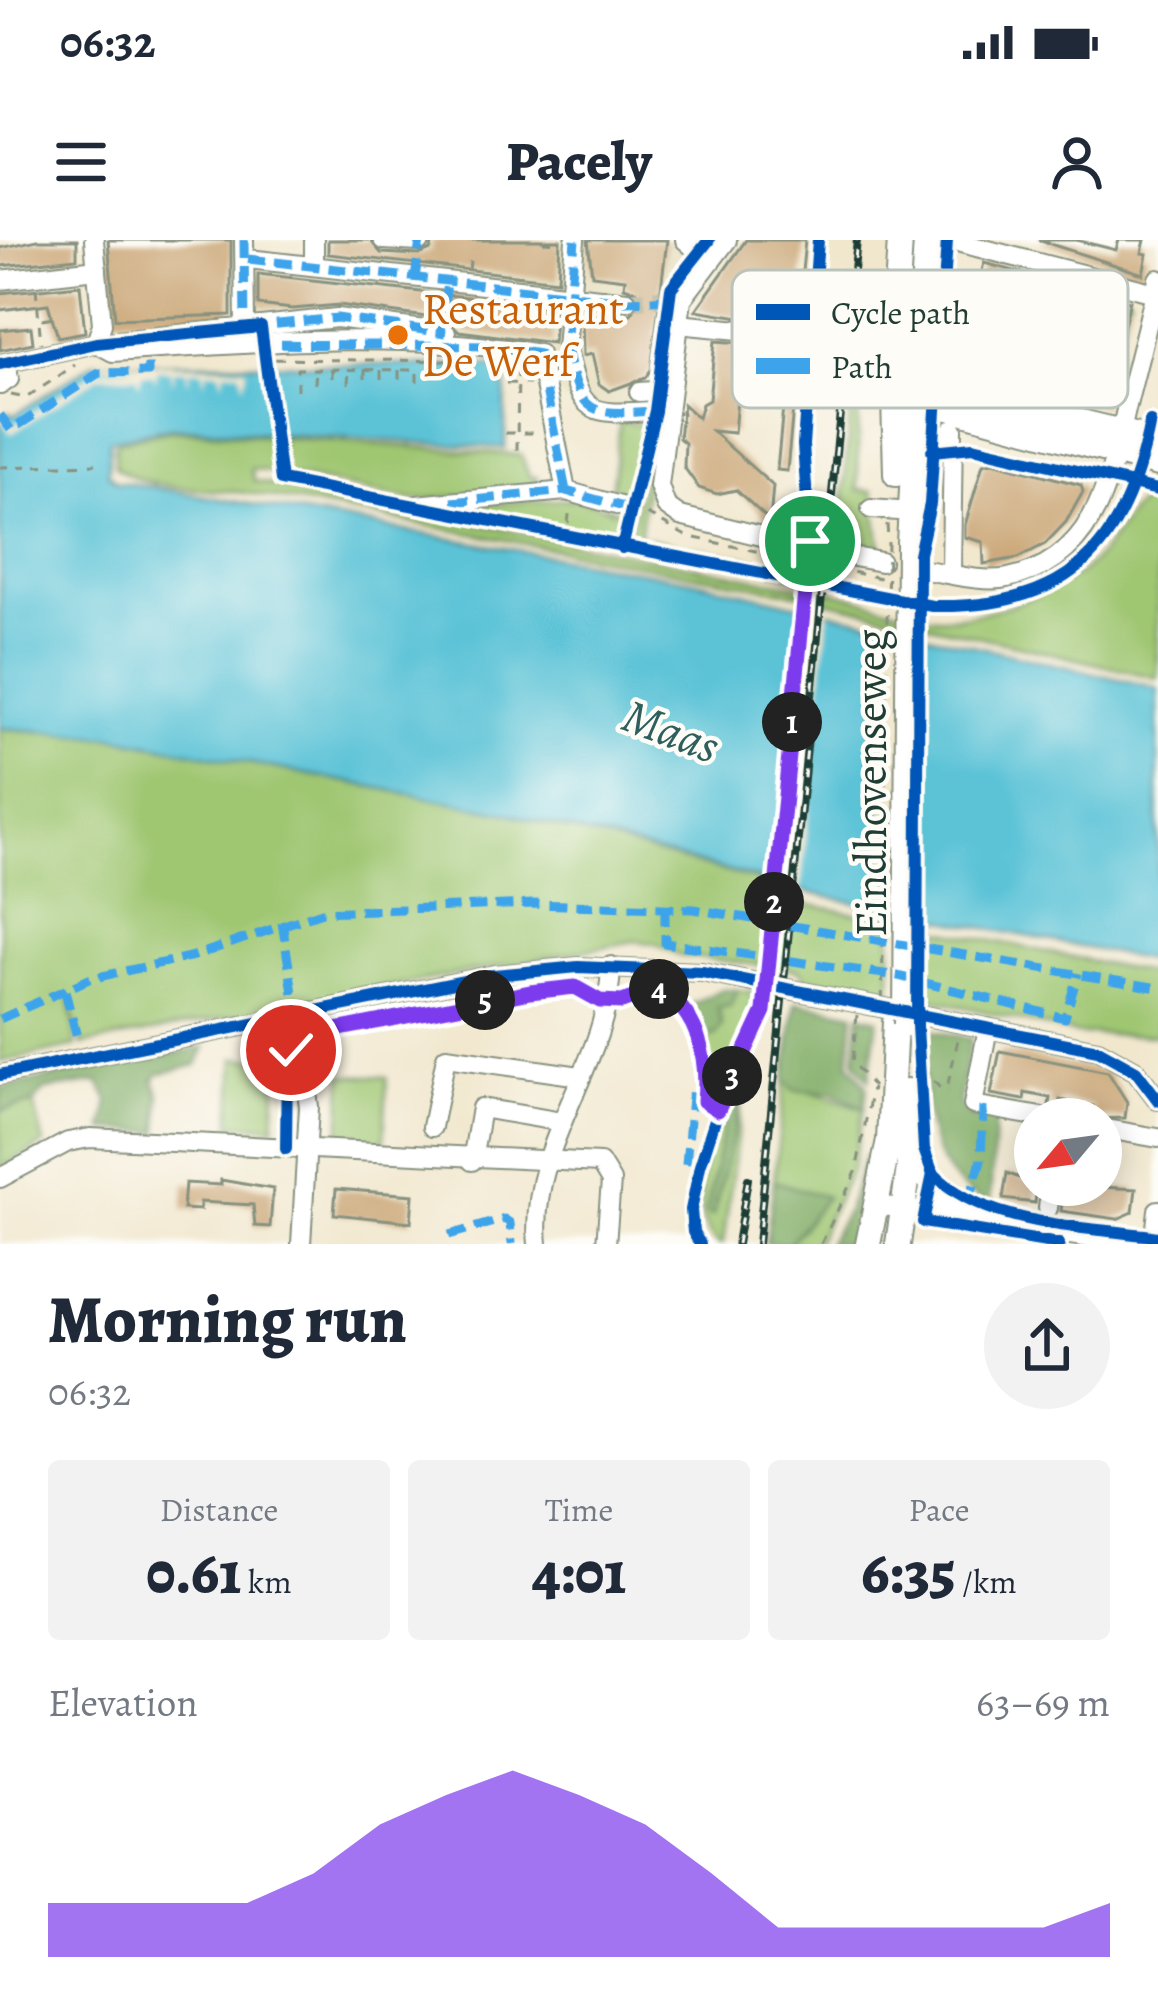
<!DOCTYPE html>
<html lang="en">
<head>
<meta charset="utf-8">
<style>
  :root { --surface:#fff; --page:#f2f2f3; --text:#1f2937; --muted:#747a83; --accent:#7c3aed }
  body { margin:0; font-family:Alegreya,serif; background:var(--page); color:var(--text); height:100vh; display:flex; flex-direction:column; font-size:45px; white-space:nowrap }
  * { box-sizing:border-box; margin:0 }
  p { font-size:39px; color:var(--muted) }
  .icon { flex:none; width:66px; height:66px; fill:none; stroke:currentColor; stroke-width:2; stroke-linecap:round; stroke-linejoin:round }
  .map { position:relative; height:1004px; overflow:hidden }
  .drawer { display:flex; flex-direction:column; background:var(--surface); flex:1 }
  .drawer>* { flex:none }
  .needle { width:78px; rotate:241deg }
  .buttons { position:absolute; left:1014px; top:858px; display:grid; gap:24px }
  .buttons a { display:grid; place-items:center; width:108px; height:108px; border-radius:50%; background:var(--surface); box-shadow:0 6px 30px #0003; font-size:60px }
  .pin { position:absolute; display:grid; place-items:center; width:102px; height:102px; color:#fff; margin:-51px; border:6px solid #fff; border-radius:50%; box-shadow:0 3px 12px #0007 }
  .km { position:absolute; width:60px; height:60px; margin:-30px; border-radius:50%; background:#222; color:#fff; font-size:33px; line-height:60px; text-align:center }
  .round { display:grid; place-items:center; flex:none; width:126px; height:126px; border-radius:63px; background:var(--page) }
  .overview { display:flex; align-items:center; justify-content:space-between; height:204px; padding:0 48px }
  h1 { font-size:66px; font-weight:800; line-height:90px }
  .metrics { display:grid; grid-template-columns:repeat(3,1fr); gap:18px; height:204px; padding:12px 48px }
  .metrics div { display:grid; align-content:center; border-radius:12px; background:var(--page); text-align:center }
  .metrics b { font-size:60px; font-weight:800 }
  .metrics small { font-size:33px; font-weight:400 }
  .metrics p { font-size:33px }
  .chart { height:336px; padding:24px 48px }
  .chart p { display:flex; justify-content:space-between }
  .chart svg { width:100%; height:216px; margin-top:12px; fill:var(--accent); opacity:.7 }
  .status { display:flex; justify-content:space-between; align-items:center; height:84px; padding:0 60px; background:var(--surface); direction:ltr }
  .status svg { height:33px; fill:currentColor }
  header { display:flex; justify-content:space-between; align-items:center; height:156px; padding:0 48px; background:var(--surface); font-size:54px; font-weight:800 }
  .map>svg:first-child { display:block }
  .built { fill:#e4dbba }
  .green { fill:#9fc671; stroke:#5f8252; stroke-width:3 }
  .forest { fill:#7fab63; stroke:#4f744c; stroke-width:3 }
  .water { fill:#5bc3d7; stroke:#3d8086; stroke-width:3 }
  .pier { fill:#f1e7cd }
  .building { fill:#cca97a }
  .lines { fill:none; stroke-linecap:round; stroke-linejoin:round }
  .minor-tunnel { stroke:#c7c5ae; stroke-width:18; stroke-dasharray:18 9; stroke-linecap:butt }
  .minor-casing { stroke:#889280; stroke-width:22 }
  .major-casing { stroke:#889280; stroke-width:28 }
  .path { stroke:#889280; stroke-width:3; stroke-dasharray:9 9; stroke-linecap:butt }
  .minor { stroke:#fff; stroke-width:18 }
  .major { stroke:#fff; stroke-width:24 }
  .rail-casing { stroke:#1f3d34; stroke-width:8 }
  .rail { stroke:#fdfcf7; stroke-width:3; stroke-dasharray:9; stroke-linecap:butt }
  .major-bridge-casing { stroke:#889280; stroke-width:28; stroke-linecap:butt }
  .path-bridge { stroke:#889280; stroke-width:3; stroke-dasharray:9 9; stroke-linecap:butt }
  .major-bridge { stroke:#fff; stroke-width:24 }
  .quiet { stroke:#3da4eb; stroke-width:9; stroke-dasharray:18 9; stroke-linecap:butt }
  .cycleway-casing { stroke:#fdfcf7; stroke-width:20 }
  .cycleway { stroke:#0057b8; stroke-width:12 }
  .route-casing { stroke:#fff; stroke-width:24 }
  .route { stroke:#7c3aed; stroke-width:15 }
  .food-dot { fill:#e8710a; stroke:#fdfcf7; stroke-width:4.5 }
  .labels { text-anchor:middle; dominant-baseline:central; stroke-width:9; stroke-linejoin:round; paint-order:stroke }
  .food-label { font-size:45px; fill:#c56008; stroke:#fdfcf7; text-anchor:start }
  .street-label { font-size:45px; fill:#1f3d34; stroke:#fdfcf7 }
  .water-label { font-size:48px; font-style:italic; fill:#2e5e5d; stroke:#fdfcf7 }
  .key { fill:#fdfcf7; stroke:#bac3bc; stroke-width:3 }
  .key-label { font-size:33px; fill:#1f3d34 }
</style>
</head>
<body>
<div class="status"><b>06:32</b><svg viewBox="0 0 49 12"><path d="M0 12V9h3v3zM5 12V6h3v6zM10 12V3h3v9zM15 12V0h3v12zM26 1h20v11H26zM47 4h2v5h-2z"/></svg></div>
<header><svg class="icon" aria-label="menu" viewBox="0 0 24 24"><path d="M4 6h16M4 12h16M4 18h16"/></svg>Pacely<svg class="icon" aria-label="person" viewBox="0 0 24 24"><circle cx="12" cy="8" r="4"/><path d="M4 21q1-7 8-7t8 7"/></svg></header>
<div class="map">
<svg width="1158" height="1004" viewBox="0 0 1158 1004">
  <rect width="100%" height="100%" fill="#fdfcf7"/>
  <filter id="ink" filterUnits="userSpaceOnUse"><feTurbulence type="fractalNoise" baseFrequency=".00833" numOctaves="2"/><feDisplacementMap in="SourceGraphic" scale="24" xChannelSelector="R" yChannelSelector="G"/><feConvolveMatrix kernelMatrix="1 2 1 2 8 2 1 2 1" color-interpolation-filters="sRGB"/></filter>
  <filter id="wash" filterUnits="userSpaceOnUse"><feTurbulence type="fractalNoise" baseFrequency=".004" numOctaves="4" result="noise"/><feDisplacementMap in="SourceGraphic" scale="48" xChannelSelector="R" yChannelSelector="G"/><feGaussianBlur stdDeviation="2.7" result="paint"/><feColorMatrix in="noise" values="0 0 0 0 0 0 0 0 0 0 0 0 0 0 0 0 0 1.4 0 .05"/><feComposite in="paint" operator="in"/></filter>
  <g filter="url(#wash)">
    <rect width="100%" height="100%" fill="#f1e7cd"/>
    <!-- built -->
    <path class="built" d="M321,0H686L647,186L588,180L561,156L543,108L249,100L247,14L319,22Z"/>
    <!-- green -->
    <g class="green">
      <path d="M1083,44L1130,56L1112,133L1064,117Z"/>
      <path d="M858,66V250L873,251L882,315L840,307Z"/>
      <path d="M620,181L644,185L626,262L580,250L611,253Z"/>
      <path d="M654,188L639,297L793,327L790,335L627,303Z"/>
      <path d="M170,190L271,196L273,232L251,229L254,241L800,347V354L255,254C213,248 148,253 115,226L116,202Z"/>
      <path d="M280,197L521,215L529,236L537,237V250L413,260L283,234Z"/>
      <path d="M1153,253L1158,254V438L823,360L825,350C855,356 908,375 934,377C978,380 1050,356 1085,329C1113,306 1123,271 1153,253Z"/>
      <path d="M578,259L623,272L617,301L439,266Z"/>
      <path d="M0,488L115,497L503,572L771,644L772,658L891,680V750L807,740L799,730L682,716L653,703L634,701L82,805L69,757L76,806L0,822Z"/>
      <path d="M917,685L1158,735V795L1077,794L916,755Z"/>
      <path d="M737,750L761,753L758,773L714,862L705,795H715L718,768L730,766Z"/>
      <path d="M749,806L723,1004H719C670,967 729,851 749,806Z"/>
      <path d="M235,818L278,821L274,887L231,884Z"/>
      <path d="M343,835L387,837L384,902L340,900Z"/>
      <path d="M785,841C790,845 852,865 864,868L852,928L815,1004H789L804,986L774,941Z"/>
      <path d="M34,863L44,904L0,928V871Z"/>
    </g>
    <!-- forest -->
    <g class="forest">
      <path d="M723,749L737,750L730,766L718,768L722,785L715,796L705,795L688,766Z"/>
      <path d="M796,762L854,773L849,822L867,847L864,868L833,853L794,850L785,841Z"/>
      <path d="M860,775L878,779L869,839L855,821Z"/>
      <path d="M924,789L971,799L959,863L968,877L995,875L990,963C916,935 925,855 924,789Z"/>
      <path d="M205,807L197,825L158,834L154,841L160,855L159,892L104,890L109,860L98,842L45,850L34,863L0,871V848Z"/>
      <path d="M728,865L739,868L713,976L706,973Z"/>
      <path d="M866,914L849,1004H827L847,971Z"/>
      <path d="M774,941L826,957L789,1004H766Z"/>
    </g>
    <!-- water -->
    <path class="water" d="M95,122L506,126L505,208L170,187L110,200L108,234L116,241L691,340L1158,448V722L827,657L503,572L115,497L0,488V178L9,172L13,176Z"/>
    <!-- pier -->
    <g class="pier">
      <path d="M98,121L246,127L247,130L244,146L240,131H225L223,144L220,131H207L205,144L203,130H190L188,144L186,130H174L172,144L170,130H157L155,144L154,135L142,134L139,146L137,136H100L11,194L0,177L4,175L12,186L98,130L137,128L98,126Z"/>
      <path d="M801,359L829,366L800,657L772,650Z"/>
      <path d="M883,378L923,388L921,680L881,673Z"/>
    </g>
    <g id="blocks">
      <!-- building -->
      <g class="building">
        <path d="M37,0H77V18L0,26V8Z"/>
        <path d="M108,0H231V75L115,79Z"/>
        <path d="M328,0H370L381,13L419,15L431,10L433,0H560L558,40L328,14Z"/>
        <path d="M588,0H667L651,130L645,138L609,151L599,144L592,114L583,116L582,76L631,74L640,61L636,51L624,47L625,39L592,35Z"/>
        <path d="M746,0H805L795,105L746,101L752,90L746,78L696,70Z"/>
        <path d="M1038,0H1076L1116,10L1119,0H1145L1142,13L1147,14L1143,34Z"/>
        <path d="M984,23L1022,33L1006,95L1020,111L1085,126L1100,66L1035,53L1039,37L1130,61L1104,167L957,131L969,81L966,74L972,70Z"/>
        <path d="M258,34L556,67L553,103L459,91L448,80L339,65L292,69L258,65Z"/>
        <path d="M80,45L85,92L58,97L48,64L0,70V53Z"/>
        <path d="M31,87L33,103L0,110V90Z"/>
        <path d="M715,101L742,103L734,193L712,191L773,246L770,281L736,250L717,254L699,248L684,227L685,203L679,198L683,164L698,178L702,164L709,160Z"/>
        <path d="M783,167L793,168L787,231L777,230Z"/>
        <path d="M993,222L1081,245L1083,252L1066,282L1045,304L1018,318L984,324L983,302L965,297V285L983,224Z"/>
        <path d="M1000,811L1108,832L1127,862L1125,878L1090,879L1093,866L1060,860L1059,867L1049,865L1050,858L1025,853L1024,860L991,854Z"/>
        <path d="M1007,933L1037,945L1035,963L1003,959Z"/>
        <path d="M221,940L273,949L270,987L255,986L253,965L200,962V970L183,969L185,943L221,945Z"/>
        <path d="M1064,945L1136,949L1133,972L1117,979L1061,971Z"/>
        <path d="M336,949L413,955L411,982L334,974Z"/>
      </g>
    </g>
  </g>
  <g filter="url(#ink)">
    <use href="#blocks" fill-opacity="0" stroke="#889280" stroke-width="3"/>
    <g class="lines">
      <!-- minor-tunnel -->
      <g class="minor-tunnel">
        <path d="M627,61L660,58"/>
        <path d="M441,89L444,65"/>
        <path d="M954,160L959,78"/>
        <path d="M806,307L838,314"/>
      </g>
      <defs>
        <g id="minor">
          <path d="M94,0L102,84L96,103"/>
          <path d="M244,0L245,87"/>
          <path d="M383,0L420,2"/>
          <path d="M685,0L709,21"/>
          <path d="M727,0L682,59L659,246L666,266L680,276L806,307"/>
          <path d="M961,3L1155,53"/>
          <path d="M248,19L627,61"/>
          <path d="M314,26V0"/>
          <path d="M0,40L97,29"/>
          <path d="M678,84L739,90"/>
          <path d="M96,103L113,112C253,103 400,90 539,114L566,251"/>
          <path d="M567,108C581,176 588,175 655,171"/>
          <path d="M565,121L575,0"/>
          <path d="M0,124L96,103L337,78L446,93"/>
          <path d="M0,145L9,139L6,123"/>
          <path d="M639,152L668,150"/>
          <path d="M416,265L566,251L631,269"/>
          <path d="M871,269L898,271"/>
          <path d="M838,314L881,322"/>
          <path d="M925,330C951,334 982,343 1008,338C1099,320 1111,232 1129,157C1139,118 1149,79 1158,39"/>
          <path d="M951,334L953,189"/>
          <path d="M297,775L309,867L301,1004"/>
          <path d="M988,788L973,865L1052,879"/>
          <path d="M0,835L494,735L578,727L702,732L1098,810L1136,831L1158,860"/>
          <path d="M432,887L446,817L580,836"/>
          <path d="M1101,888L1158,898"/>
          <path d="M472,921L481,868L562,882"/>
          <path d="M0,938L68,902L90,898L600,923L611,941L606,1004"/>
          <path d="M878,965L1128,1004"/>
          <path d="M1048,968L1051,945"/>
          <path d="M538,1004C528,901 609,825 611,726"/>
          <path d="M1154,1004L1158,970"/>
        </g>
        <g id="major">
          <path d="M901,145L915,141L1158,201"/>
          <path d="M904,156L1158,224"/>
          <path d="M896,234L893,119L900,0"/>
          <path d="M909,303L926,0"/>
          <path d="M909,914L940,954L986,981"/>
          <path d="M868,1004L889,900L895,782"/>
          <path d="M898,1004L909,928L907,851"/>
        </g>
      </defs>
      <!-- minor casing -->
      <use href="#minor" class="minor-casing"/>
      <!-- major casing -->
      <use href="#major" class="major-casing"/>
      <!-- path -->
      <g class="path">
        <path d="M543,2L561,3"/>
        <path d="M469,30L471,14"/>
        <path d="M36,48L41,103"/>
        <path d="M42,79L54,77"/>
        <path d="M939,101L964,105"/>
        <path d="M257,119L470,121"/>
        <path d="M332,129V145"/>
        <path d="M365,129V145"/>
        <path d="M381,130V145"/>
        <path d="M399,130V145"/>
        <path d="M506,143L530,144"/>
        <path d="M315,144L316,129"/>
        <path d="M348,144L349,129"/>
        <path d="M297,150V129L417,130V150"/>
        <path d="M11,155L26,158L75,125"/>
        <path d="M505,193H537"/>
        <path d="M517,210L518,125"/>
        <path d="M0,227L96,224"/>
        <path d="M647,274L686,296L889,340"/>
        <path d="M1111,274L1119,256"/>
        <path d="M568,283L570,267"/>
        <path d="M887,284L888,300"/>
        <path d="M797,342L799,326"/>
        <path d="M940,367L942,350"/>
        <path d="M857,775L852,822L873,847"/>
        <path d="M919,833H926L940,848L948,844L959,795"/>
        <path d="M821,1004L856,932L872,848"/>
      </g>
      <!-- minor -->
      <use href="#minor" class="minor"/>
      <!-- major -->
      <use href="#major" class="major"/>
      <defs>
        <g id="rail">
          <path d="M737,1004L748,939"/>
          <path d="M758,1004L857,0"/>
        </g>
      </defs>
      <!-- rail casing -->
      <use href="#rail" class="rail-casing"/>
      <!-- rail -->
      <use href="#rail" class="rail"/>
      <defs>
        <path id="major-bridge" d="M906,784L909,303"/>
      </defs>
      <!-- major-bridge casing -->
      <use href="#major-bridge" class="major-bridge-casing"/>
      <!-- path-bridge -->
      <path class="path-bridge" d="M882,779L888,300"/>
      <!-- major-bridge -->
      <use href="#major-bridge" class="major-bridge"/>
      <!-- quiet -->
      <g class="quiet">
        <path d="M244,0L245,87"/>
        <path d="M248,19L626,61L677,59"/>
        <path d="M415,39L420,0"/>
        <path d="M249,87L337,78L446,93"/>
        <path d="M441,92L447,42"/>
        <path d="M254,104L491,106L539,114L566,251"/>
        <path d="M567,108C581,176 588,175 655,171"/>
        <path d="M565,119L575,0"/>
        <path d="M0,175L11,190L99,133L148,132V119"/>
        <path d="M452,262L566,251L631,269"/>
        <path d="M665,667V703L898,736L1065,778L1078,733"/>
        <path d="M282,682L294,759"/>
        <path d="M65,751L78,801"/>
        <path d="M0,779L89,739L194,716L322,672L535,664L694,669L1158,748"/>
        <path d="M686,924L693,846"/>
        <path d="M969,962L981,920L983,867"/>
        <path d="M449,995L504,979L510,983L512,1004"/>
      </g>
      <defs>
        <g id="cycleway">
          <path d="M947,0L930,264L919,314L917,786L924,909L933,934L923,982L1059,1004"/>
          <path d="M0,124L96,103L261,87L281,240L932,366C1068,369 1125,309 1150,182"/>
          <path d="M932,211L973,207L1158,250"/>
          <path d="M622,308L655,171L671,48L709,0"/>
          <path d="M644,741C690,771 709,804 704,861L718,870"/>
          <path d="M0,835L494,735L578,727L702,732L1098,810L1136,831L1158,860"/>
          <path d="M286,909L287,818L291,810L314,805L325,792L530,752L575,747L600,761L622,762L657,749"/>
          <path d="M932,932C985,988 1086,986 1158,997"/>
          <path d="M700,1004L693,992L691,970L700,926L718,870L763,771L810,301L803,205L818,0"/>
        </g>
      </defs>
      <!-- cycleway casing -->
      <use href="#cycleway" class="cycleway-casing"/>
      <!-- cycleway -->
      <use href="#cycleway" class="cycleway"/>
    </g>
  </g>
  <g class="lines" filter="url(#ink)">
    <defs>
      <path id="route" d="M291,810L314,806L325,792L530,752L575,747L600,761L622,762L657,749C699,770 708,818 704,861L718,870L764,771L810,301"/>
    </defs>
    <!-- route casing -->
    <use href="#route" class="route-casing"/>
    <!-- route -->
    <use href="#route" class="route"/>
  </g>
  <!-- markers -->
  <circle class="food-dot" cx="398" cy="95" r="12"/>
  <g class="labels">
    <!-- food labels -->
    <g class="food-label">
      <text x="422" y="69">Restaurant<tspan x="422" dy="52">De Werf</tspan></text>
    </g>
    <!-- street labels -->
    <g class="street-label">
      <text transform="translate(871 543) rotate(-90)">Eindhovenseweg</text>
    </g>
    <!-- water labels -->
    <g class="water-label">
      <text transform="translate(671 491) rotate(21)">Maas</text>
    </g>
  </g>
  <!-- legend -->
  <rect x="732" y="30" width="396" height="138" rx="18" class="key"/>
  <rect x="756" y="64" width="54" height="16" fill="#0057b8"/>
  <rect x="756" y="118" width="54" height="16" fill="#3da4eb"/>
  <g class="key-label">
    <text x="831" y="84">Cycle path</text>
    <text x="831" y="138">Path</text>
  </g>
</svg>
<div class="buttons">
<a><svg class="needle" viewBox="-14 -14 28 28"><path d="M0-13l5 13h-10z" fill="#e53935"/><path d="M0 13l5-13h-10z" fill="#747a83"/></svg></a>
</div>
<div class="pin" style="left:810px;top:301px;background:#1e9e55"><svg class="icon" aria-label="arrive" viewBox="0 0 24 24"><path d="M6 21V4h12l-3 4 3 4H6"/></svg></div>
<div class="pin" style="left:291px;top:810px;background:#d93025"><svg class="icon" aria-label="check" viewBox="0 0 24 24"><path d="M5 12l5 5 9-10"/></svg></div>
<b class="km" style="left:792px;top:482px">1</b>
<b class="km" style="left:774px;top:662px">2</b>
<b class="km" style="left:732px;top:836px">3</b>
<b class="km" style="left:659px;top:749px">4</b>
<b class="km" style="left:485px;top:760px">5</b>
</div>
<section class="drawer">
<div class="overview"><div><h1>Morning run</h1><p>06:32</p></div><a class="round"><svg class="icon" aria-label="share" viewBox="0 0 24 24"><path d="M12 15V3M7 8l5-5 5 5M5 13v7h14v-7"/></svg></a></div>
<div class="metrics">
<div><p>Distance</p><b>0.61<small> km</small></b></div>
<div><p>Time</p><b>4:01</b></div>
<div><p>Pace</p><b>6:35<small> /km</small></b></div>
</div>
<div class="chart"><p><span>Elevation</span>63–69 m</p>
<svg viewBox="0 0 160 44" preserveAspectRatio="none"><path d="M0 44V33L10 33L20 33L30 33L40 27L50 17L60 11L70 6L80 11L90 17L100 27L110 38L120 38L130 38L140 38L150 38L160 33V44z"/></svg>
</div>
</section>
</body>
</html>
